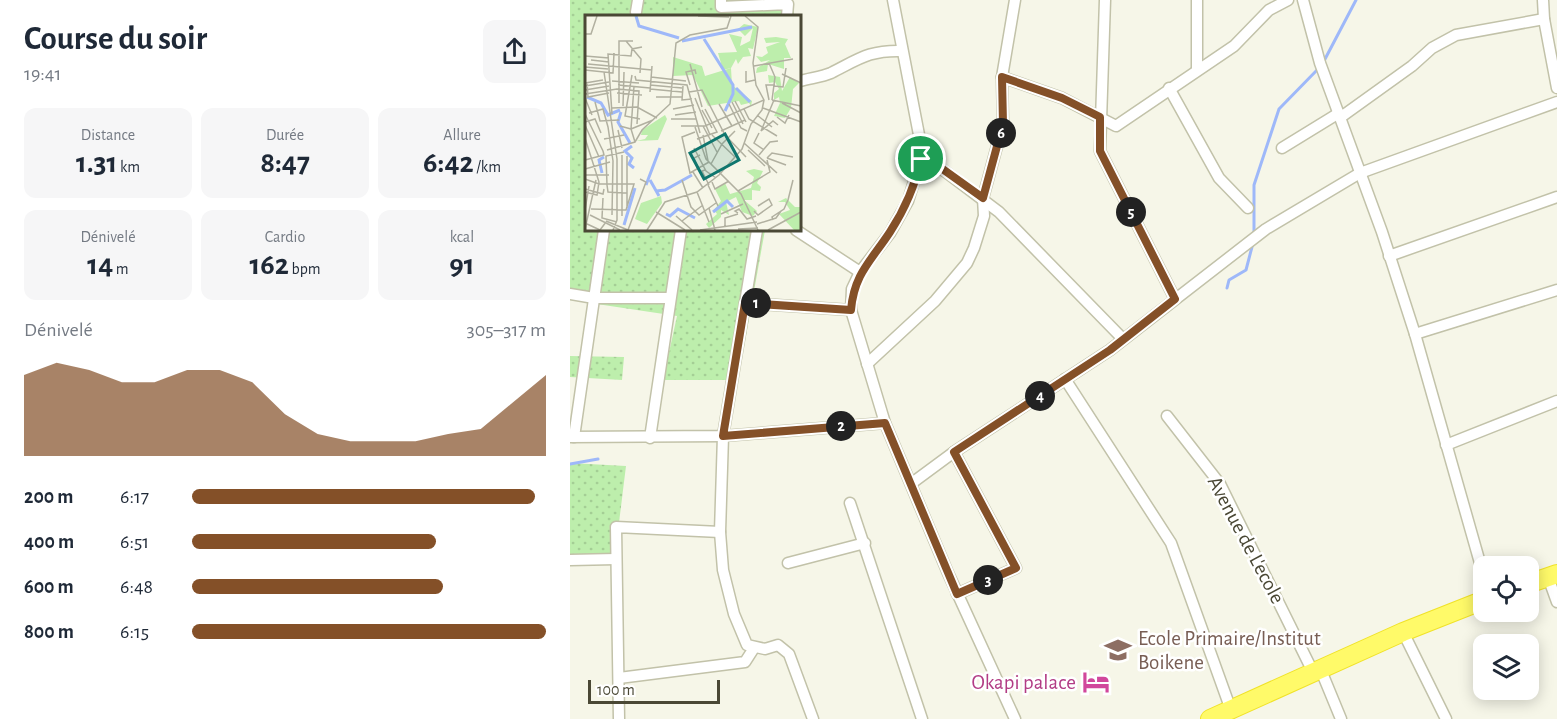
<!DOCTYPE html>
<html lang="fr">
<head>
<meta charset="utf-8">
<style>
  :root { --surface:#fff; --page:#f6f6f7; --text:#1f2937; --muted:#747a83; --accent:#845028 }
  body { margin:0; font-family:"Alegreya Sans",sans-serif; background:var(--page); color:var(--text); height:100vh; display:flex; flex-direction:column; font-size:22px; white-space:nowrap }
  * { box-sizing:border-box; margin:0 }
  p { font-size:20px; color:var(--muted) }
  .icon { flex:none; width:33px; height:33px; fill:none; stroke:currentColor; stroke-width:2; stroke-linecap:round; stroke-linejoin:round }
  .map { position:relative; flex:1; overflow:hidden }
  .panel { display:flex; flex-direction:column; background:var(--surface); width:570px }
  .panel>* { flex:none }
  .controls { position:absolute; left:903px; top:556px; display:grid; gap:12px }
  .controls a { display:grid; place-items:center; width:66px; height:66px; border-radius:12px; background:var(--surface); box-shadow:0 3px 15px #0003; font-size:30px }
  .scale { position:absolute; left:18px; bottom:15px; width:132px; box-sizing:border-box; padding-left:6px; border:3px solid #4a4835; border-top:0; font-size:16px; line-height:21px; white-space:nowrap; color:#4a4835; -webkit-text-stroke:4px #fff; paint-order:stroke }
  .pin { position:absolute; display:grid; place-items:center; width:51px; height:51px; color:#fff; margin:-26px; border:3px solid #fff; border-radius:50%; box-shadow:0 2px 6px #0007 }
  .km { position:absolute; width:30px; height:30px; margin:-15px; border-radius:50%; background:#222; color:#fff; font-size:16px; line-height:30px; text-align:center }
  .round { display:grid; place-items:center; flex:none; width:63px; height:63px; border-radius:12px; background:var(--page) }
  .summary { display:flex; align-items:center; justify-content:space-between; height:102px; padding:0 24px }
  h1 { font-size:33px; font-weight:700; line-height:45px }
  .figures { display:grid; grid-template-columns:repeat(3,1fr); gap:9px; height:102px; padding:6px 24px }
  .figures div { display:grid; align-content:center; border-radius:12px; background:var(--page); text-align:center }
  .figures b { font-size:30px; font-weight:700 }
  .figures small { font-size:16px; font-weight:400 }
  .figures p { font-size:16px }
  .chart { height:168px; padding:12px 24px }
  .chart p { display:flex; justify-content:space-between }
  .chart svg { width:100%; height:108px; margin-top:6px; fill:var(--accent); opacity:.7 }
  ul { padding:0 24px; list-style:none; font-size:20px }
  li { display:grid; grid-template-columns:96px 72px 1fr; align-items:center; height:45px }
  li i { height:15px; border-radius:8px; background:var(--accent) }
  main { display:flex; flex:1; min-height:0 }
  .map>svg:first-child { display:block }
  .grass { fill:url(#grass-dots) }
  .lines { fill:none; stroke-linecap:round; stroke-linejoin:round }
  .stream { stroke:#9eb8f9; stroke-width:3 }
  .street-casing { stroke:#c2c2a9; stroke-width:13 }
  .highway-casing { stroke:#f0e228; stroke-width:20 }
  .street { stroke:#fff; stroke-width:10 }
  .highway { stroke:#fffa69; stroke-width:18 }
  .route-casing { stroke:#fff; stroke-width:12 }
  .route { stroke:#845028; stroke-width:8 }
  .labels { text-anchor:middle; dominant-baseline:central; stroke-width:5; stroke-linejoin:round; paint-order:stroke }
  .street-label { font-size:21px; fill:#4a4835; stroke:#fff }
  .education-label { font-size:21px; fill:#785e54; stroke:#fff; text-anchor:start }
  .hotel-label { font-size:21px; fill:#b23c85; stroke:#fff; text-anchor:end }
  .inset-river { fill:none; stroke:#9eb8f9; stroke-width:3 }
  .inset-road { fill:none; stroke:#b1b0a0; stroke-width:1.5 }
  .view { fill:#0f766e; fill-opacity:0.15; stroke:#0f766e; stroke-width:3 }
  .inset-edge { fill:none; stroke:#4a4835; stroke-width:3 }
</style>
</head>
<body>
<main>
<section class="panel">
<div class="summary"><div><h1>Course du soir</h1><p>19:41</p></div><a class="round"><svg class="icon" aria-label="share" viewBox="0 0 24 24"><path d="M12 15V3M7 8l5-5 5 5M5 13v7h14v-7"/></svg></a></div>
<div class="figures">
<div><p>Distance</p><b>1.31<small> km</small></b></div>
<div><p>Durée</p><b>8:47</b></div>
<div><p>Allure</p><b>6:42<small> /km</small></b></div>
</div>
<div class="figures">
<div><p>Dénivelé</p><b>14<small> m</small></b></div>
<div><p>Cardio</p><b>162<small> bpm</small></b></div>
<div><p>kcal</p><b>91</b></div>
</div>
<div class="chart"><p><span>Dénivelé</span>305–317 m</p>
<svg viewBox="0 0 160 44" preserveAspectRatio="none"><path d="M0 44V11L10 6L20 9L30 14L40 14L50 9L60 9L70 14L80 27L90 35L100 38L110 38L120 38L130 35L140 33L150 22L160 11V44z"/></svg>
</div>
<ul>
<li><b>200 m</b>6:17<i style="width:97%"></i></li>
<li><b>400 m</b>6:51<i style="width:69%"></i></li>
<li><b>600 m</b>6:48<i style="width:71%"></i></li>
<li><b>800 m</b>6:15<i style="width:100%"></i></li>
</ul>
</section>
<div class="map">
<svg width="987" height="719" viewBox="0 0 987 719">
  <defs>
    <pattern id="grass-dots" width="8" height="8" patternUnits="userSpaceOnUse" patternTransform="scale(1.5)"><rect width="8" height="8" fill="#bdeeac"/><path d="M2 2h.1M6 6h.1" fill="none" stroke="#a4ce95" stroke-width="1.8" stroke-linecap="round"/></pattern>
  </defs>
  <rect width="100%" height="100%" fill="#f6f6e8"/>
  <!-- grass -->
  <g class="grass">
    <path d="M0,0H208L224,5V16H16V230H195L168,380H93L107,316L0,300Z"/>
    <path d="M0,356L54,357L52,380L0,377Z"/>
    <path d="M0,463L56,466L45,555L0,556Z"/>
  </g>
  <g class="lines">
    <!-- stream -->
    <g class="stream">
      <path d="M754,61L786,0"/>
      <path d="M684,234V185L709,109L748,69"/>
      <path d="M657,288L659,280L676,270L683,243"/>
      <path d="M0,464L28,459"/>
    </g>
    <defs>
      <g id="street">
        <path d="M151,0V7L218,4L217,16"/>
        <path d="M323,0L350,140L351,159L338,201L320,233L290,272L282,289L281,310L315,423L378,573L445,719"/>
        <path d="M535,0L530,151L605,299"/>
        <path d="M627,0V69"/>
        <path d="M733,0L750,63L812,232L845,334L914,577"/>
        <path d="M973,0L974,19L987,88"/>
        <path d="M66,12L68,0"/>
        <path d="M432,77L492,98L546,126L664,46L699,10L718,0"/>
        <path d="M230,81C240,78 252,77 261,73C289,59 299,50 332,51"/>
        <path d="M599,88L649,178L678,208"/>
        <path d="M771,117L842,66L862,48L886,35L974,19"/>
        <path d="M712,148L769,113"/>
        <path d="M351,159L360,160L429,212L552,338"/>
        <path d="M187,230L153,436L150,532L153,570L164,614L177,645L195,649L208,645L219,654L243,719"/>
        <path d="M226,230L290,272"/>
        <path d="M819,256L987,197"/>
        <path d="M0,294L24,298H100"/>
        <path d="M175,303L281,310"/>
        <path d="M845,334L987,290"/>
        <path d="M297,364L365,301L397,263L404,248L414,216L413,198L433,124L432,77L445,0"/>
        <path d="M495,379L601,543L661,710"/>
        <path d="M597,416L650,484L743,672"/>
        <path d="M0,437L153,436L315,423"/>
        <path d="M4,437L34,230"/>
        <path d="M80,438L111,230"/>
        <path d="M876,445L987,401"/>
        <path d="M384,452L446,568L387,594"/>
        <path d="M342,483L384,452L540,350L696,229L790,173L987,102"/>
        <path d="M280,503L352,719"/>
        <path d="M0,560L46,559"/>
        <path d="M218,563L295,543"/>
        <path d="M978,577L987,602"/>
        <path d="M833,632L876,719"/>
        <path d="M750,668L771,719"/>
        <path d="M49,678L175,662L184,648"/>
        <path d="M49,719L46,527L150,532"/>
      </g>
      <g id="highway">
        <path d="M958,584L987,574"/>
        <path d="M640,719L833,632L914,600"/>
      </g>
    </defs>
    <!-- street casing -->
    <use href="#street" class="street-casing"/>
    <!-- highway casing -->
    <use href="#highway" class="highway-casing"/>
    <!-- street -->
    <use href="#street" class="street"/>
    <!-- highway -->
    <use href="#highway" class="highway"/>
  </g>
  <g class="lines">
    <defs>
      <path id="route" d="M432,77L492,98L530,117V151L605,299L540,350L384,452L446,568L387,594L315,423L153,436L175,303L281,310C284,274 301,261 320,232C335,209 345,186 351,159L360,160L413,198L433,124Z"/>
    </defs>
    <!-- route casing -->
    <use href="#route" class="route-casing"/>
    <!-- route -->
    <use href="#route" class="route"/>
  </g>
  <!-- icons -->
  <defs>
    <symbol id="school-bare" viewBox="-9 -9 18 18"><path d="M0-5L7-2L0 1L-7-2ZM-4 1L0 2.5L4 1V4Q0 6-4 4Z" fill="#8d6e63" stroke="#fff" stroke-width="2.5" paint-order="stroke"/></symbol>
    <symbol id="hotel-bare" viewBox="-9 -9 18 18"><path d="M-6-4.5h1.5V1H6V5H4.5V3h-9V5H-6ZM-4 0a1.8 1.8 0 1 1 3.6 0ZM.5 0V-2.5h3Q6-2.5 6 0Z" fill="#d1479c" stroke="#fff" stroke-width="2.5" paint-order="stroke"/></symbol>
  </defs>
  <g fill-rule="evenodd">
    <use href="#school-bare" x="529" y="631" width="38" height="38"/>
    <use href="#hotel-bare" x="507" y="663" width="38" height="38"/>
  </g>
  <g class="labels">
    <!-- street labels -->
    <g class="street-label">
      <text transform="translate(676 540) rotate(62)">Avenue de L'ecole</text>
    </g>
    <!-- education labels -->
    <g class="education-label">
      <text x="568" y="638">Ecole Primaire/Institut<tspan x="568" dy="24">Boikene</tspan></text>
    </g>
    <!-- hotel labels -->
    <g class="hotel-label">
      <text x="506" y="682">Okapi palace</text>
    </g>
  </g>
  <!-- overview -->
  <g transform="translate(15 15)">
    <rect width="216" height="216" fill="#f6f6e8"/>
    <path d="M191,22L203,24L200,29L206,43H199V54L183,49L182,56L171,58L172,53L185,45L176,47L171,41L177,42L183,38L181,32L195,27L181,28L179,23ZM88,42L117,51L120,61L146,53L147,70L167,86L166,91L164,88L156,90L154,86L123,91L108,60L88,61ZM183,60L195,62L197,76L205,62L214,68L208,74L206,93L200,103L189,101L195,88L194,82L189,85V78L194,74L190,67L184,68ZM169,154L178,156L172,168L176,172L175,176L167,175V185H159L172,196L168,201L157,197L151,182L141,187L144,200L136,195V202L124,213L121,209L132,199L129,195L136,186L130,174L140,168L145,179L166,173L169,162L161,156ZM201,183L210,192H216V215H209L194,199L205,195L200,187H193Z" fill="#bdeeac"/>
    <path d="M159,9L173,12L168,34L163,33L166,41L158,42L153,49L151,44L146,53L138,55L133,38L152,37L144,19L157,22L155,31L165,26L168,13L160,21L153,14ZM80,100L82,104L73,125L51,126L60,124L63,120H56L57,115ZM76,181L77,188L62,209L50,204L56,188Z" fill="#bdeeac"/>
    <path class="inset-river" d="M51,1L54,11L94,23M119,24L148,70V79L140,96M97,26L167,12M151,73L165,87M2,82L16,88L23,100L35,95M36,97L33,107L45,128M47,131L40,136L47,143L44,149L49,153M17,158L14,145L19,142M65,165L74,181M61,170L75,133M71,176L80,175L107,160M128,197L142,186L148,192M81,199L85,201L93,194L110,203M39,210L50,173"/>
    <path class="inset-road" d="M113,1L144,2M0,19H6L12,1M41,26L56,44L55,58M0,41L24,43M6,45L24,47M184,48L190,62L187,85M3,49L67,55M105,49L117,92M169,51L208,44M0,52L23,54M0,55L28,58L29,38M161,56V67L170,65M19,57L32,144V205L28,215M197,59L216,68M47,60L40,101L55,104M50,61L51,65L102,70L115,118M66,62L101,66M27,66L54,68M2,67L3,82L24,78M0,68L18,65M33,70L65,73M65,70L97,73M105,70L101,57L110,55L111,59M0,71L24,67M98,71L97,85L107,84M189,71L198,72L201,53M65,74L97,77M0,75L24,71M65,77L67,51M104,77L117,75L140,120L161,142M32,78L57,80M0,79L32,74L54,76L52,109M71,82H97M0,83L7,100M110,83L125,120M184,85L181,70H190M187,85L216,91M189,85L176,116L188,106L193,110M150,86L161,107M10,87L15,106L34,105M147,87L158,109M34,88V26H48M197,88L216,98M134,89L147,111M144,89L156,113L162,116M38,91L39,57M27,93L52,92L72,103M178,93L216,107M88,94L109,90M159,94L164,104L192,121M117,95L127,113M4,98L18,94L23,112L28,146L27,200M0,99L18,136M27,99L23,39L46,41L47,34L57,32M90,100L111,97M172,100L187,112M192,102L200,108L204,100M86,104H111M0,107L10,104L16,118M0,110L14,142M35,111L46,114L49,71M96,111H120L179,85M118,111L132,137M110,112L121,144L156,179L173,215M33,115L37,133M136,116L160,105M110,117L97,122L105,158L124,147M174,118L169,128L179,135M118,120L123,146M127,120L150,142M0,123L14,167L12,180L0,177M19,124L39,120M112,124L132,117L120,94M50,127L46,114L68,105M159,128L192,158M109,133L121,156L131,163M22,135L50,127L57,115L85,89L91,28L105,20L142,13L146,1M163,135L180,151M39,137L21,141L22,170L23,177L42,178M37,140V201M174,140L185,127L193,126M42,141V193M182,143L201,150M182,143L187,138L208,142M0,145L19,140L18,136M126,149L137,129L150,116M0,154L25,147M113,154L109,143L115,140M120,155L117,156L124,170M108,157L118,173M0,160H24M0,164L14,169H49L41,195L6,194M97,165L106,192L114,200L131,188M127,167L130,174L144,166M123,170L133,191M0,174L18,179L19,174M153,176L185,157L182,145M112,177L124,207M18,183L17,203L32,207M124,193L130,215M0,195L4,171M169,196L173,200L187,190L184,184L173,191M71,197L100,215M153,198L150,196L154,194L162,204L171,201M136,199L158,189M5,200L35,215M91,201L107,215M188,205L187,202L199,194L203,185L208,165M21,206L43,215M97,206L118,190M0,208L15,215L21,207M172,209L191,203L196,196M140,212V203L153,199M0,214L11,165M153,214L173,213M43,215L61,167L55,164M62,215L80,187L112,177L134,160L157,134L166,109L177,95L179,85L171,70L168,48L173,12L160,1M115,215L172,207M183,215L216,197"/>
    <path class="view" d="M140,119L154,145L119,164L105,138Z"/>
    <rect width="216" height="216" class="inset-edge"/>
  </g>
</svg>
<div class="controls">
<a><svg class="icon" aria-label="locate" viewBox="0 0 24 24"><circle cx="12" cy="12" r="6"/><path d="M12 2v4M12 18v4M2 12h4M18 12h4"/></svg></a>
<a><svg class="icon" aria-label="layers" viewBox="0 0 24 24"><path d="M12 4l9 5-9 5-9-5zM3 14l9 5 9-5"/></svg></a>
</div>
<div class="scale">100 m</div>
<div class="pin" style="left:351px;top:159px;background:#1e9e55"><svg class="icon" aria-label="arrive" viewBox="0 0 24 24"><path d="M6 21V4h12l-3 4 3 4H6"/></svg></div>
<b class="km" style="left:186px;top:303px">1</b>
<b class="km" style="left:271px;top:426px">2</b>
<b class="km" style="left:418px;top:580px">3</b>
<b class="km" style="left:470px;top:396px">4</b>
<b class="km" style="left:561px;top:212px">5</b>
<b class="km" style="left:431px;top:133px">6</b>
</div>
</main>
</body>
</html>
